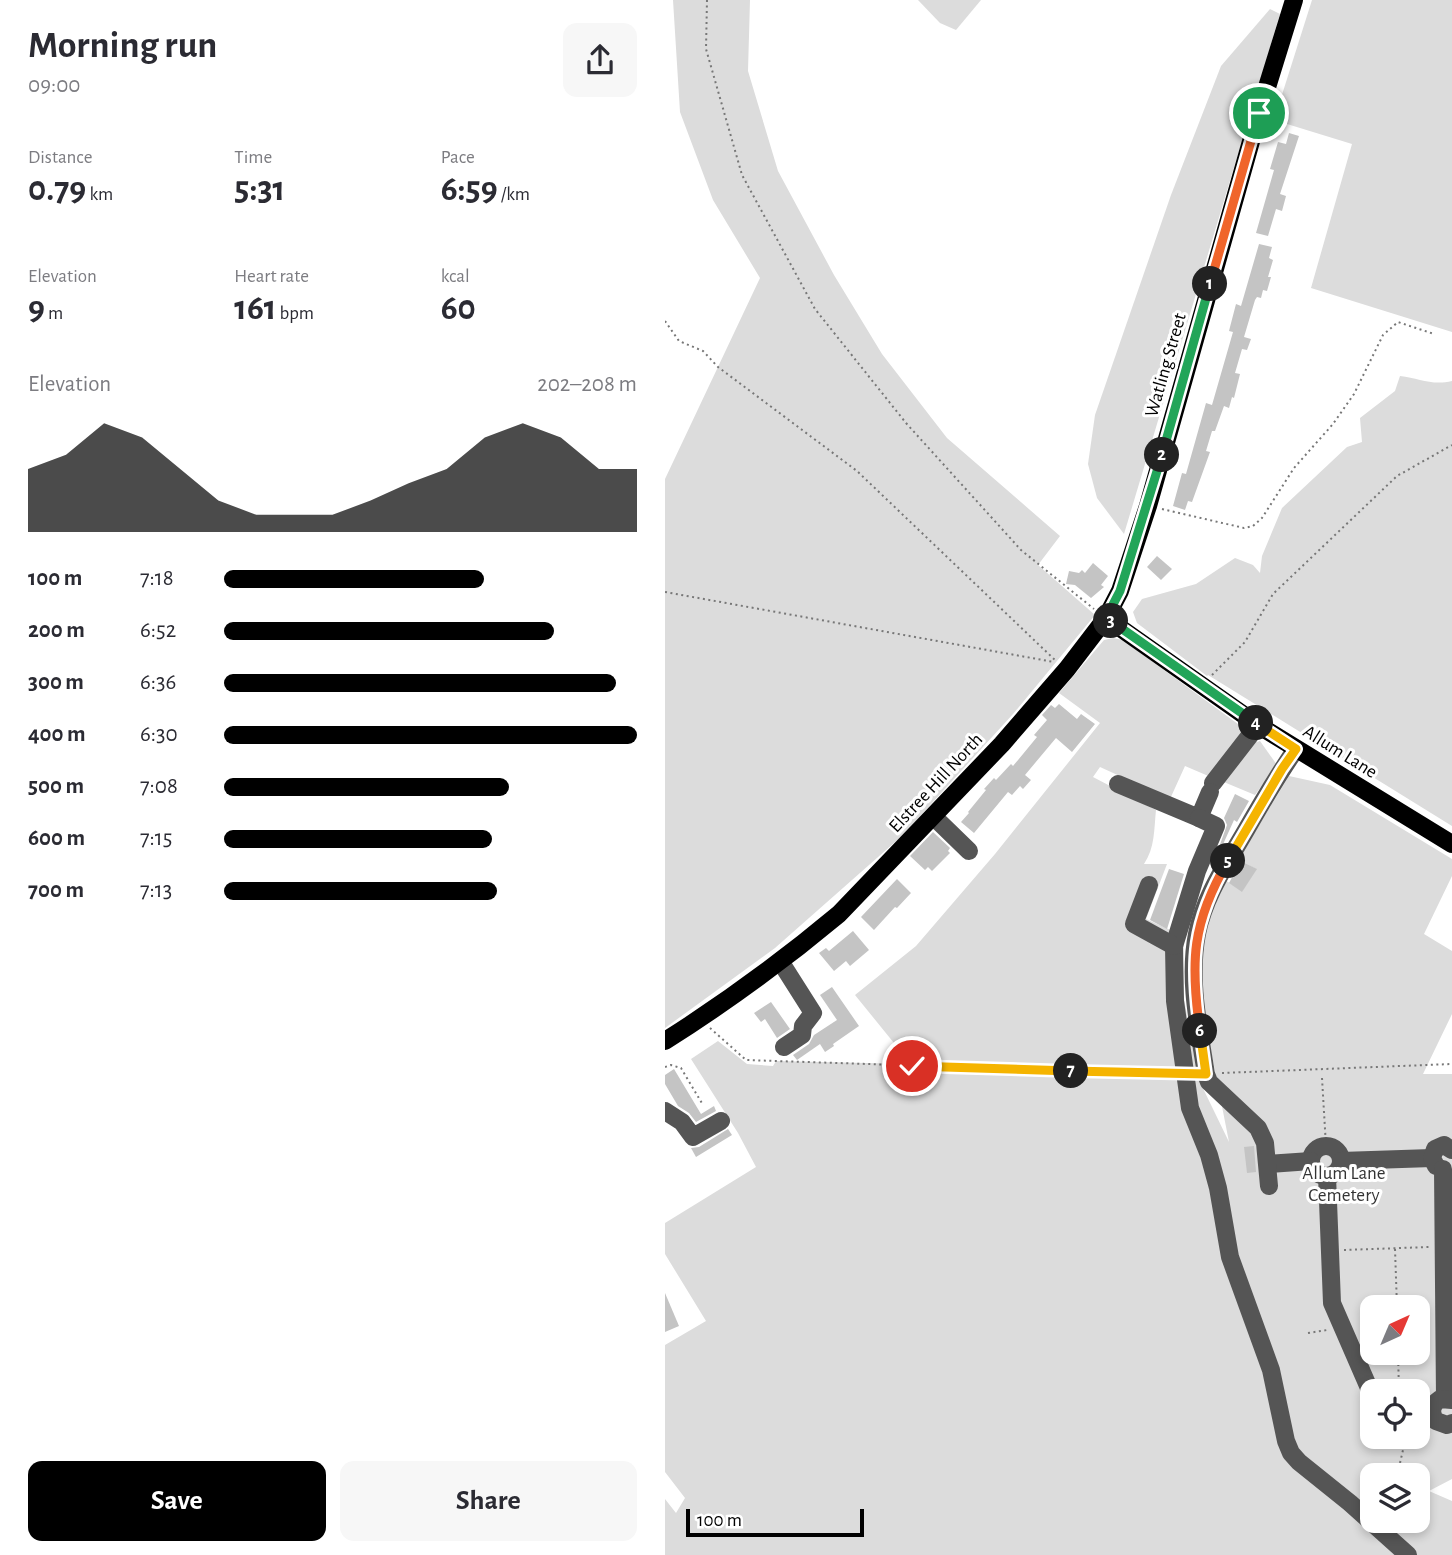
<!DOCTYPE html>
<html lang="en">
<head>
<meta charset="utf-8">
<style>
  :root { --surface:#fff; --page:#f7f7f7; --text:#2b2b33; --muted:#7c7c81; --accent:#000 }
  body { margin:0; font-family:"Alegreya Sans",sans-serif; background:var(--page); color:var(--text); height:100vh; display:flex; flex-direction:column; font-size:26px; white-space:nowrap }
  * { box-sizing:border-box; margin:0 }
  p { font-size:23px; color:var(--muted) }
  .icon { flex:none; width:38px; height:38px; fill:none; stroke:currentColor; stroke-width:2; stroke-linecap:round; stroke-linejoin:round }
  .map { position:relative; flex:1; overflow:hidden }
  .sheet { display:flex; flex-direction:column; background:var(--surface); width:665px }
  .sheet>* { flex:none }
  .needle { width:46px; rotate:44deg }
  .tools { position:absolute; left:695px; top:1295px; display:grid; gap:14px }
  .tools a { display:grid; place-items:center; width:70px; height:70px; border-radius:14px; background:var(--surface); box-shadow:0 4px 10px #0003; font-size:35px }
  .scale { position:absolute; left:21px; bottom:18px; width:178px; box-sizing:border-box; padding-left:7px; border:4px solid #000; border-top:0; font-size:19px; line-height:24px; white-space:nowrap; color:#000; -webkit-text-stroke:5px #fff; paint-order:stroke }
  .pin { position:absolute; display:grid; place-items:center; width:60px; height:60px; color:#fff; margin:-30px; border:4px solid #fff; border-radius:50%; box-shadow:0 2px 7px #0007 }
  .km { position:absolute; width:35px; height:35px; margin:-18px; border-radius:50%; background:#222; color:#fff; font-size:19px; line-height:35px; text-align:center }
  .round { display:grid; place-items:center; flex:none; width:74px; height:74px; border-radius:14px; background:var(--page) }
  .overview { display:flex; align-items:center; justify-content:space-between; height:119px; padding:0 28px }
  h1 { font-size:38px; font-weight:700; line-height:52px }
  .figures { display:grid; grid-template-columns:repeat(3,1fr); gap:10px; height:119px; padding:7px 28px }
  .figures div { display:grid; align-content:center }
  .figures b { font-size:35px; font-weight:700 }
  .figures small { font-size:19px; font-weight:400 }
  .figures p { font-size:19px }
  .chart { height:196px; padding:14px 28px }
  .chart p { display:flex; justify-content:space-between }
  .chart svg { width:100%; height:126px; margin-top:7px; fill:var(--accent); opacity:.7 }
  .button { display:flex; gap:14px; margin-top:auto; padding:14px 28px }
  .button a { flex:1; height:80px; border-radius:14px; background:var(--accent); color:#fff; font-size:28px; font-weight:700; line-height:80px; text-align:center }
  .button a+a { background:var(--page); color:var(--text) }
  ul { padding:0 28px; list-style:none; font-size:23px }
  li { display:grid; grid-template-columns:112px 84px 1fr; align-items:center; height:52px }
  li i { height:18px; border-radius:9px; background:var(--accent) }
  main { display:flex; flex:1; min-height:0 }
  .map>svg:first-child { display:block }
  .green { fill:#dcdcdc; fill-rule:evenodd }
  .building { fill:#c4c4c4 }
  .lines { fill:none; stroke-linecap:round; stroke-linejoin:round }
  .path { stroke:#777; stroke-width:2; stroke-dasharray:2 3.5; stroke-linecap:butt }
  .minor { stroke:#555; stroke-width:18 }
  .major { stroke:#000; stroke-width:18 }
  .split-1-casing { stroke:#fff; stroke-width:14 }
  .split-2-casing { stroke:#fff; stroke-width:14 }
  .split-3-casing { stroke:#fff; stroke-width:14 }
  .split-4-casing { stroke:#fff; stroke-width:14 }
  .split-5-casing { stroke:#fff; stroke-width:14 }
  .split-6-casing { stroke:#fff; stroke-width:14 }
  .split-7-casing { stroke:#fff; stroke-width:14 }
  .split-8-casing { stroke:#fff; stroke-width:14 }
  .split-1 { stroke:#f0652b; stroke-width:9 }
  .split-2 { stroke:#22a559; stroke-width:9 }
  .split-3 { stroke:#22a559; stroke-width:9 }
  .split-4 { stroke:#22a559; stroke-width:9 }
  .split-5 { stroke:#f5b400; stroke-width:9 }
  .split-6 { stroke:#f0652b; stroke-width:9 }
  .split-7 { stroke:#f5b400; stroke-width:9 }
  .split-8 { stroke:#f5b400; stroke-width:9 }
  .labels { text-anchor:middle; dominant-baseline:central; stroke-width:6; stroke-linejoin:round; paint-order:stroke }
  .street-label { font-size:19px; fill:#000; stroke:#fff }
  .park-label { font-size:19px; fill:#333; stroke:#fff }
</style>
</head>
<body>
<main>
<section class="sheet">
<div class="overview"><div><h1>Morning run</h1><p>09:00</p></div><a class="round"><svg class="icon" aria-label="share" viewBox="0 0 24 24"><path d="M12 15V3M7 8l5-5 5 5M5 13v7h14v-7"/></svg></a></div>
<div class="figures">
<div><p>Distance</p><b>0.79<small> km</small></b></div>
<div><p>Time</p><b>5:31</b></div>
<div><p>Pace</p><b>6:59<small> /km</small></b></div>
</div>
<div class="figures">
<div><p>Elevation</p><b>9<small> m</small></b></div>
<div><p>Heart rate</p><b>161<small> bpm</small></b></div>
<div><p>kcal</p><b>60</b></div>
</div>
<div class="chart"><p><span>Elevation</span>202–208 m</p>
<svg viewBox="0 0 160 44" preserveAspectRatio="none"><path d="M0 44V22L10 17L20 6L30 11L40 22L50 33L60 38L70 38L80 38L90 33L100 27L110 22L120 11L130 6L140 11L150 22L160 22V44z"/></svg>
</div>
<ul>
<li><b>100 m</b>7:18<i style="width:63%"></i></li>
<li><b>200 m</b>6:52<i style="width:80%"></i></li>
<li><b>300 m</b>6:36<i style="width:95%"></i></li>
<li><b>400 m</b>6:30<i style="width:100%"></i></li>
<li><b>500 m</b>7:08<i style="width:69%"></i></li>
<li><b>600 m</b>7:15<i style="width:65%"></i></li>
<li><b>700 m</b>7:13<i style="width:66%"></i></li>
</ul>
<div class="button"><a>Save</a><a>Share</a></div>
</section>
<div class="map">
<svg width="787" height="1555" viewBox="0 0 787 1555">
  <rect width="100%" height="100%" fill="#fff"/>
  <!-- green -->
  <g class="green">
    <path d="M8,0H85L83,71L113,171L169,275L217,354L282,438L395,536L373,565L430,615L348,714L238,835L110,948L0,1028V479L95,278L48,200L15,112Z"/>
    <path d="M253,0H316L291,30L275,23Z"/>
    <path d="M647,0H787V332L646,288L687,144L609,120Z"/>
    <path d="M605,9L615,14L459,534L432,498L423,464L430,415L506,195L556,66Z"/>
    <path d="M735,376C754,378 767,386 787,381V826L543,675L542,676L472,623L468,612L477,599L531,584L570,558L588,565L595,573L597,556L617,508L682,447L697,442L695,418L730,391Z"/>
    <path d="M448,638L458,640L577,727L576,741L548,778L520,766L505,799L435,767L428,777L491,810C489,829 490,848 479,864H502L481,919L519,936L517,987L533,1078L564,1142L540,1020L536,982L538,948L546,913L560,880L577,891L591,869L573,859L624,776L665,785L787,859V876L759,934L787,951V1014L758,1074H787V1479L764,1491L787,1501V1555H0V1499L11,1513L20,1498L0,1472V1345L41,1321L0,1254V1223L91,1167L73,1133L26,1059L53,1041L82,1064L108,1066L111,1061L246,1064L190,995L251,946L330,854L435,723L394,693L439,640ZM707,1307H752V1353H707ZM707,1391H752V1437H707ZM707,1475H752V1521H707Z"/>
    <path d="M595,741L612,765L590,795L554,780L582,745Z"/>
  </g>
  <!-- building -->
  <g class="building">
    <path d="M624,133L634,136L615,194L621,196L617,211L611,209L603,236L591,233L609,170L605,169L613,142L621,144Z"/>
    <path d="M594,244L607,247L604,258L608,260L603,277H606L602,291L598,290L596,298L592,297L590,300L579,337L586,339L582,350L577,349L570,373L575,374L569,398L567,397L564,408L559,406L550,431H547L541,451L545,452L527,502L523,501L520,510L508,506L517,473L521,474L541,403L547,405L568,332L564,331L565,327L571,304L576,306Z"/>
    <path d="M492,556L507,569L496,580L482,567Z"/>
    <path d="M428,563L443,576L436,585L439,587L426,598L410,585L401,584L404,571L414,573L417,570L420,573Z"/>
    <path d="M394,704L412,719L416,714L430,724L407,752L391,738L360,775L366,780L358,789L355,786L347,795L343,792L309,833L296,822L304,813L303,812L321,790L319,789L329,778L331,780L346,764L348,766L372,737L369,735L382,720L377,715L386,705L390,708Z"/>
    <path d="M570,794L584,801L572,822L569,820L555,851L553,850L562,825L559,818Z"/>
    <path d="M268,832L285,848L283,851L285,853L267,871L263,867L260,870L245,856Z"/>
    <path d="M576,861L592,869L577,892L564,883Z"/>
    <path d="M504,869L519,874L502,929L485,920Z"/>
    <path d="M232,879L246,893L232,908L230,907L209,930L196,917Z"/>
    <path d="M188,931L204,950L185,966L181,961L169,971L154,953L161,948L164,951Z"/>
    <path d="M167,987L194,1026L168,1044L169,1046L160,1052L155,1044L132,1060L128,1055L144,1044L149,1035L172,1020L155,995Z"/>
    <path d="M106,1002L125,1029L112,1038L100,1019L96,1022L89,1013Z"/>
    <path d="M9,1069L36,1114L49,1106L51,1111L31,1122L24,1113L13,1106L0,1084V1075Z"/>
    <path d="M63,1129L67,1135L31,1157L26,1148L34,1147Z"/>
    <path d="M589,1146L591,1172L582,1173L579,1147Z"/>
    <path d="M0,1293L14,1326L0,1332Z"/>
  </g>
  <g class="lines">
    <!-- path -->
    <g class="path">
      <path d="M42,0L41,49L77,175L150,309L241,423L356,550L429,609"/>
      <path d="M0,321L14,341L38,351L53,367L192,471L391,661"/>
      <path d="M497,509L579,528L588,526L597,518L629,468L668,424L689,394L718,335L733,322L769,334"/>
      <path d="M0,592L389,662"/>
      <path d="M547,675L580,642L608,594L732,476L787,445"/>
      <path d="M45,1028L81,1060L506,1074"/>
      <path d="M0,1067L6,1065L16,1068L38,1105"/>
      <path d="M557,1073L787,1064"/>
      <path d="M657,1078L661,1146"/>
      <path d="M730,1249L732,1307"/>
      <path d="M679,1250L764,1247"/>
      <path d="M752,1318H765"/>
      <path d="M643,1333L662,1330"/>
      <path d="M733,1353L734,1391"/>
      <path d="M735,1463L741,1437"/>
    </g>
    <!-- minor -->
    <g class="minor">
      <path d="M548,783L593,725"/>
      <path d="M453,784L534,818L545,792"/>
      <path d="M269,817L304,851"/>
      <path d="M534,818L551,826L532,871L509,946L510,1001L525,1108L544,1155L553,1188L565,1257L606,1370L621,1441L626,1453L634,1462L685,1503L743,1555"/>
      <path d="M484,885L469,924L509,946"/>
      <path d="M115,961L148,1013L138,1026L137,1035L119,1047"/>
      <path d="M0,1111L17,1122L28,1137L56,1121"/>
      <circle cx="661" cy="1161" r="15"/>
      <path d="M676,1161L767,1158"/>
      <path d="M603,1164L646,1161"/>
      <path d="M771,1166L767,1158L770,1149L779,1145L787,1150"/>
      <path d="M778,1169L780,1398"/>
      <path d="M662,1176L667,1303L707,1395"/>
      <path d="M604,1186L600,1143L593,1128L544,1082L541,1074C534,1028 523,980 532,934C539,897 561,865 580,832C596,804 612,776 631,749"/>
      <path d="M787,1400L775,1399C766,1405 765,1413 771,1421L782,1425L787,1423"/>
    </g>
    <!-- major -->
    <g class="major">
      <path d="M441,618L593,725L787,844"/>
      <path d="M0,1041C60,1003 119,960 174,914L337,744L402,669L441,618L455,591L483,506L594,113L629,0"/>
    </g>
  </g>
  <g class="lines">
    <defs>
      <path id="split-1" d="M545,284L594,113"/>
      <path id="split-2" d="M497,455L545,284"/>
      <path id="split-3" d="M446,621L441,618L455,591L497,455"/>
      <path id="split-4" d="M446,621L591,723"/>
      <path id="split-5" d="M563,861L617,769L631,749L591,723"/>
      <path id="split-6" d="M535,1031C525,962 527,922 563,861"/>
      <path id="split-7" d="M406,1071L541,1074L535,1031"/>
      <path id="split-8" d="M247,1066L406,1071"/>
    </defs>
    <!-- split-1 casing -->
    <use href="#split-1" class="split-1-casing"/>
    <!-- split-2 casing -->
    <use href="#split-2" class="split-2-casing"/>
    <!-- split-3 casing -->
    <use href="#split-3" class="split-3-casing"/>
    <!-- split-4 casing -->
    <use href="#split-4" class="split-4-casing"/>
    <!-- split-5 casing -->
    <use href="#split-5" class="split-5-casing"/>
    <!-- split-6 casing -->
    <use href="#split-6" class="split-6-casing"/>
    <!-- split-7 casing -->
    <use href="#split-7" class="split-7-casing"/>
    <!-- split-8 casing -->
    <use href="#split-8" class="split-8-casing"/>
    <!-- split-1 -->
    <use href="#split-1" class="split-1"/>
    <!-- split-2 -->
    <use href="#split-2" class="split-2"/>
    <!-- split-3 -->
    <use href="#split-3" class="split-3"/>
    <!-- split-4 -->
    <use href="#split-4" class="split-4"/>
    <!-- split-5 -->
    <use href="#split-5" class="split-5"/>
    <!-- split-6 -->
    <use href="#split-6" class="split-6"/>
    <!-- split-7 -->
    <use href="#split-7" class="split-7"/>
    <!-- split-8 -->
    <use href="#split-8" class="split-8"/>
  </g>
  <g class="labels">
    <!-- street labels -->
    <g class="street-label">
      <text transform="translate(501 365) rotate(-74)">Watling Street</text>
      <text transform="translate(675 752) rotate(32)">Allum Lane</text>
      <text transform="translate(271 783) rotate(-47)">Elstree Hill North</text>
    </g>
    <!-- park labels -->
    <g class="park-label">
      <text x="679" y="1173">Allum Lane<tspan x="679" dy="22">Cemetery</tspan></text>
    </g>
  </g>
</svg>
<div class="tools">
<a><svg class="needle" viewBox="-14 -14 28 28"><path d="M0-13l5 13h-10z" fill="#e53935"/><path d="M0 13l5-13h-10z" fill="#7c7c81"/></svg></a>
<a><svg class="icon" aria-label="locate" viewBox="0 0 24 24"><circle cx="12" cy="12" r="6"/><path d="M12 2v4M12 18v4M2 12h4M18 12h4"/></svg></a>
<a><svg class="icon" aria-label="layers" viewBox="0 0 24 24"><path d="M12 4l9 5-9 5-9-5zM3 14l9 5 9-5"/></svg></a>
</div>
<div class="scale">100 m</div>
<div class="pin" style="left:594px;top:113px;background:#1e9e55"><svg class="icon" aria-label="arrive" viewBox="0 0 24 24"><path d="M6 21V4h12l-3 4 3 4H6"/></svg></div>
<div class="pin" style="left:247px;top:1066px;background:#d93025"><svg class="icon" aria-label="check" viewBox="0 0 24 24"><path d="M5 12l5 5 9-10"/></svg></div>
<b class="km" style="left:545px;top:284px">1</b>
<b class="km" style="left:497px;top:455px">2</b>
<b class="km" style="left:446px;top:621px">3</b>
<b class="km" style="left:591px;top:723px">4</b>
<b class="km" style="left:563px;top:861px">5</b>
<b class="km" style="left:535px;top:1031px">6</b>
<b class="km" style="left:406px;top:1071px">7</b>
</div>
</main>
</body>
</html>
